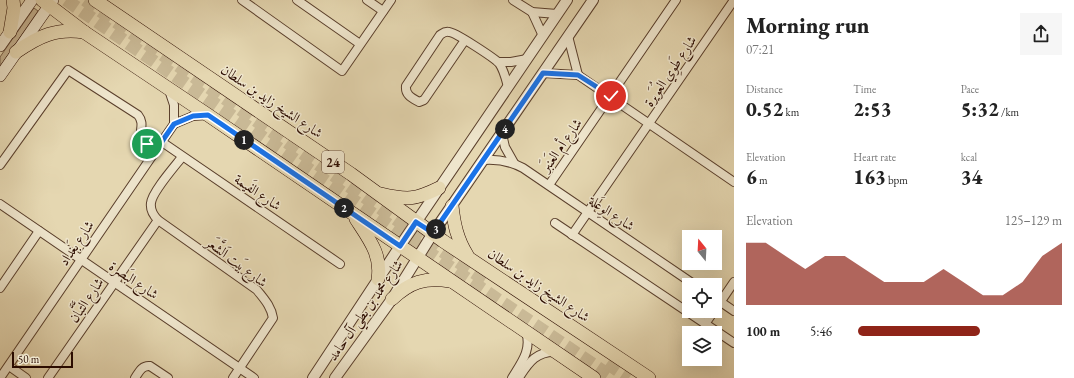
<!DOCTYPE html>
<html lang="en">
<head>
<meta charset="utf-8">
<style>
  :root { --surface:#fff; --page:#f6f6f6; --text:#222; --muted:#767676; --accent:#8f2418 }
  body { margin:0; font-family:"EB Garamond",Amiri,serif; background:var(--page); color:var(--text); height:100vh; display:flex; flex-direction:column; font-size:15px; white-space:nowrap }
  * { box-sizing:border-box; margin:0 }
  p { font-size:13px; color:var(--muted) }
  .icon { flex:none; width:22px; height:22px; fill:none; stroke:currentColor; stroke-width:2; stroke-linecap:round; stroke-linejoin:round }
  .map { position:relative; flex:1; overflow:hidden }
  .drawer { display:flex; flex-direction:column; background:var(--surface); width:340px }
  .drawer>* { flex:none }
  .needle { width:26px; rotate:342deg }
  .controls { position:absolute; left:682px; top:230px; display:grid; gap:8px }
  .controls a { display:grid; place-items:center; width:40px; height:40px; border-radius:0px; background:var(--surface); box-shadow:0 4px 16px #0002; font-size:20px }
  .scale { position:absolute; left:12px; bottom:10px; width:61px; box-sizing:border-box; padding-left:4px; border:2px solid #2c0c00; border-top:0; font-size:11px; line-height:14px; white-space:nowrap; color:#2c0c00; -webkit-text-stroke:3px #eee5cc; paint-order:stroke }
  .pin { position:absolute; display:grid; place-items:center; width:34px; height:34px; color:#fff; margin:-17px; border:2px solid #fff; border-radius:50%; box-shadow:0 1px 4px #0007 }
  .km { position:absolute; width:20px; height:20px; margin:-10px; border-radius:50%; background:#222; color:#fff; font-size:11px; line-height:20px; text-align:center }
  .round { display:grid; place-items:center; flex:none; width:42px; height:42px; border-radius:0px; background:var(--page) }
  .head { display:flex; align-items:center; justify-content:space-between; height:68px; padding:0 12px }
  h1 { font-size:22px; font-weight:800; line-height:30px }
  .stats { display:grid; grid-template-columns:repeat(3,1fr); gap:6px; height:68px; padding:4px 12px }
  .stats div { display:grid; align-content:center }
  .stats b { font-size:20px; font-weight:800 }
  .stats small { font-size:11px; font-weight:400 }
  .stats p { font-size:11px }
  .chart { height:112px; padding:8px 12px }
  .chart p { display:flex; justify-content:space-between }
  .chart svg { width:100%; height:72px; margin-top:4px; fill:var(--accent); opacity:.7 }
  ul { padding:0 12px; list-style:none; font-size:13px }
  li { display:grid; grid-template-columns:64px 48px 1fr; align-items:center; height:30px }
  li i { height:10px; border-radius:5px; background:var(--accent) }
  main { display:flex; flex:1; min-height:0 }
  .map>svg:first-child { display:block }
  .green { fill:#c6b493; stroke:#79604a }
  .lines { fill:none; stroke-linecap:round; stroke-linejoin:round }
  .trunk-tunnel { stroke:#c9b996; stroke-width:13; stroke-dasharray:13 6; stroke-linecap:butt }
  .minor-casing { stroke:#5a3f2c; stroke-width:10 }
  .tertiary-casing { stroke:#5a3f2c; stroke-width:12 }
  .secondary-casing { stroke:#2c0c00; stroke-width:12 }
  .primary-casing { stroke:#2c0c00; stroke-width:14 }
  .minor { stroke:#eee5cc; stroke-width:8 }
  .tertiary { stroke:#eee5cc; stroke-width:10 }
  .secondary { stroke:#eee5cc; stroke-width:11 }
  .primary { stroke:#e5d7b1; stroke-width:13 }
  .route-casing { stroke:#fff; stroke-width:8 }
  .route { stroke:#1a73e8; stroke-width:5 }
  .labels { text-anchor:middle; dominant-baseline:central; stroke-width:3; stroke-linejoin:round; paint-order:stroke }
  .shield { fill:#eee5cc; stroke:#664d3d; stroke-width:1 }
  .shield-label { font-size:13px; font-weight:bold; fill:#2c0c00 }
  .street-label { font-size:14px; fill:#2c0c00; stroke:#eee5cc }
</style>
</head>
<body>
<main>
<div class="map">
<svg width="734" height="378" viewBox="0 0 734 378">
  <rect width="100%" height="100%" fill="#e5d7b1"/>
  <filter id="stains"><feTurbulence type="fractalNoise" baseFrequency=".005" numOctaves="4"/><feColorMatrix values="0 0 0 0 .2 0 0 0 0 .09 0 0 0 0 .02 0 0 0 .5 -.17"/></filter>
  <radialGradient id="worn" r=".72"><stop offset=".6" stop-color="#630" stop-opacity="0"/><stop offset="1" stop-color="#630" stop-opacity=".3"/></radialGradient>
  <!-- green -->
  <path class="green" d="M34,8L38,11L0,67V57Z"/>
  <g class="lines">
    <!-- trunk-tunnel -->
    <g class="trunk-tunnel">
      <path d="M66,0L412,241L613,378"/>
      <path d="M85,0L417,234L488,282"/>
      <path d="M607,363L629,378"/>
    </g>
    <defs>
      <g id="minor">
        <path d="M242,0L342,71L391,0"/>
        <path d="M297,0L360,44"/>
        <path d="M367,0L383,11"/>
        <path d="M513,0L532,12L557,14"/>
        <path d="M532,12L543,36"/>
        <path d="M568,36L578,75"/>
        <path d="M465,40L424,100L419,102C412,98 405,95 406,86L440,35C443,33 445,31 449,32C455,32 494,58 499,63C504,70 506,79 508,87"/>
        <path d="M498,62H511L527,59"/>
        <path d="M543,73L578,75L734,182"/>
        <path d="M169,90L174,105V124"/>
        <path d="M502,134L505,147L514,163"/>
        <path d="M162,142L340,264"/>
        <path d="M182,157C175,166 152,192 151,203C150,210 153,215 158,220L257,290C264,299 271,306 273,318L233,378"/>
        <path d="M484,160C499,159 510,161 523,168L695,285"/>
        <path d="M0,165L68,70L138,115C146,125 137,132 143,140C146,145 152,147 156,150"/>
        <path d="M549,185L676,0"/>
        <path d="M0,204L254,378"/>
        <path d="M555,223L734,343"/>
        <path d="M572,235L734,0"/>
        <path d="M0,288L39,231"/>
        <path d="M715,298L734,311"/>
        <path d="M715,310L734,282"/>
        <path d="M705,324L714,311"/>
        <path d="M9,366L26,378"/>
        <path d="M520,376C529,362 537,351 556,352"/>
        <path d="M0,378L174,124L193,116L208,115"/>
        <path d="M48,378L158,220"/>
        <path d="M135,378C139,372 142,365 150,366L168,378"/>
        <path d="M512,378C521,363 532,350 526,332"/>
      </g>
      <g id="tertiary">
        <path d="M313,378L400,246L567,0"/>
        <path d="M335,378L392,299L433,233L593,0"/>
      </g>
      <g id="secondary">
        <path d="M0,46L32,0"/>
        <path d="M0,76L53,0"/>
      </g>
      <g id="primary">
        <path d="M42,0L84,32L208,115L594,378"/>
        <path d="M95,0L351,174L443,241L649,378"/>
        <path d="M10,32L14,8L13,0"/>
        <path d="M16,52C39,36 56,28 84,32"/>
        <path d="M381,194C407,200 415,200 439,188"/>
        <path d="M452,206C454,224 457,239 467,255"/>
        <path d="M356,219C369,239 382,255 378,279"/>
        <path d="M392,299C410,282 425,277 450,281"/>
      </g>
    </defs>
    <!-- minor casing -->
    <use href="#minor" class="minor-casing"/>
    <!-- tertiary casing -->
    <use href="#tertiary" class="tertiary-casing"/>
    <!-- secondary casing -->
    <use href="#secondary" class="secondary-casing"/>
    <!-- primary casing -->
    <use href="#primary" class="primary-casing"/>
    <!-- minor -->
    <use href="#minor" class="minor"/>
    <!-- tertiary -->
    <use href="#tertiary" class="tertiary"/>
    <!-- secondary -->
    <use href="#secondary" class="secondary"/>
    <!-- primary -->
    <use href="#primary" class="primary"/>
  </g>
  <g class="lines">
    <defs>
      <path id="route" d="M147,144L156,150L174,124L193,116L208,115L400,246L416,222L433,233L543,73L578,75L611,96"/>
    </defs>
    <!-- route casing -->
    <use href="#route" class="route-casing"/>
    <!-- route -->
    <use href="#route" class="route"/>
  </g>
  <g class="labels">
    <!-- shield labels -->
    <rect class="shield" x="322" y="151" width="22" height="22" rx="3"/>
    <g class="shield-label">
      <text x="333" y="162">24</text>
    </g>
    <!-- street labels -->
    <g class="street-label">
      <text transform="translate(670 71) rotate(-56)">شارع طَوِي العُوَيرة</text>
      <text transform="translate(272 101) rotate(34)">شارع الشيخ زايد بن سلطان</text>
      <text transform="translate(561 145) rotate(-55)">شارع أم العَنبَر</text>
      <text transform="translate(258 192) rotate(34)">شارع الفَيمة</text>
      <text transform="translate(612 213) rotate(34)">شارع الوِعَلة</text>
      <text transform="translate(76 243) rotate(-56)">شارع بَغداد</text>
      <text transform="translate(237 262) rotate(37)">شارع بَيت اَلشَّعَر</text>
      <text transform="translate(134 280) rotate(34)">شارع البَصرة</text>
      <text transform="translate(539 285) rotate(34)">شارع الشيخ زايد بن سلطان</text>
      <text transform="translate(86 300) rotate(-56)">شارع التَّبَّان</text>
      <text transform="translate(365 310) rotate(-55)">شارع محمد بن بطي آل حامد</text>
    </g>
  </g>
  <rect width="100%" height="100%" filter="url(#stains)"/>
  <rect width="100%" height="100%" fill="url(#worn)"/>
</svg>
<div class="controls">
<a><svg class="needle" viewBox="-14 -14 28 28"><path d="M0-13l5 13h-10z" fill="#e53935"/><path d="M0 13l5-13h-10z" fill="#767676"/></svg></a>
<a><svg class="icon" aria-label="locate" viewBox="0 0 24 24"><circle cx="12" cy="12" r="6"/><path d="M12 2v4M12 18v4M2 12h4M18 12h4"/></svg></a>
<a><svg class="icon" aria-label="layers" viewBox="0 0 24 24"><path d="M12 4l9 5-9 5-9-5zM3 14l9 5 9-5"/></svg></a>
</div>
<div class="scale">50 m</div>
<div class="pin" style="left:147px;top:144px;background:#1e9e55"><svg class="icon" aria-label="arrive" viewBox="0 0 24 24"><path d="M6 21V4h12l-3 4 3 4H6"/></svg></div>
<div class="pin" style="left:611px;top:96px;background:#d93025"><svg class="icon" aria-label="check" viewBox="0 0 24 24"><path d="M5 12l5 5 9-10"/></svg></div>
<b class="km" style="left:244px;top:140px">1</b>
<b class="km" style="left:344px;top:208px">2</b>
<b class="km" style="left:436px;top:229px">3</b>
<b class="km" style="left:505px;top:129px">4</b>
</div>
<section class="drawer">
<div class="head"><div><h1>Morning run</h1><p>07:21</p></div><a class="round"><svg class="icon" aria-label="share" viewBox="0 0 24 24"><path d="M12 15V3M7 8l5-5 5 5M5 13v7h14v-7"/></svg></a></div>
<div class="stats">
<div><p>Distance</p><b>0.52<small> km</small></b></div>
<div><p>Time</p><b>2:53</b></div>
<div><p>Pace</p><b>5:32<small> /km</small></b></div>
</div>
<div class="stats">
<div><p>Elevation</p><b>6<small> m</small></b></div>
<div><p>Heart rate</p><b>163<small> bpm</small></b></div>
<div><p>kcal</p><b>34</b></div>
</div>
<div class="chart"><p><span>Elevation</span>125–129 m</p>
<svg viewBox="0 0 160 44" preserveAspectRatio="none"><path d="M0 44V6L10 6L20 14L30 22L40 14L50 14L60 22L70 30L80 30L90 30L100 22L110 30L120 38L130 38L140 30L150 14L160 6V44z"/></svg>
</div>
<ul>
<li><b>100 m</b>5:46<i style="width:60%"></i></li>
</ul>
</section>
</main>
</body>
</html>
